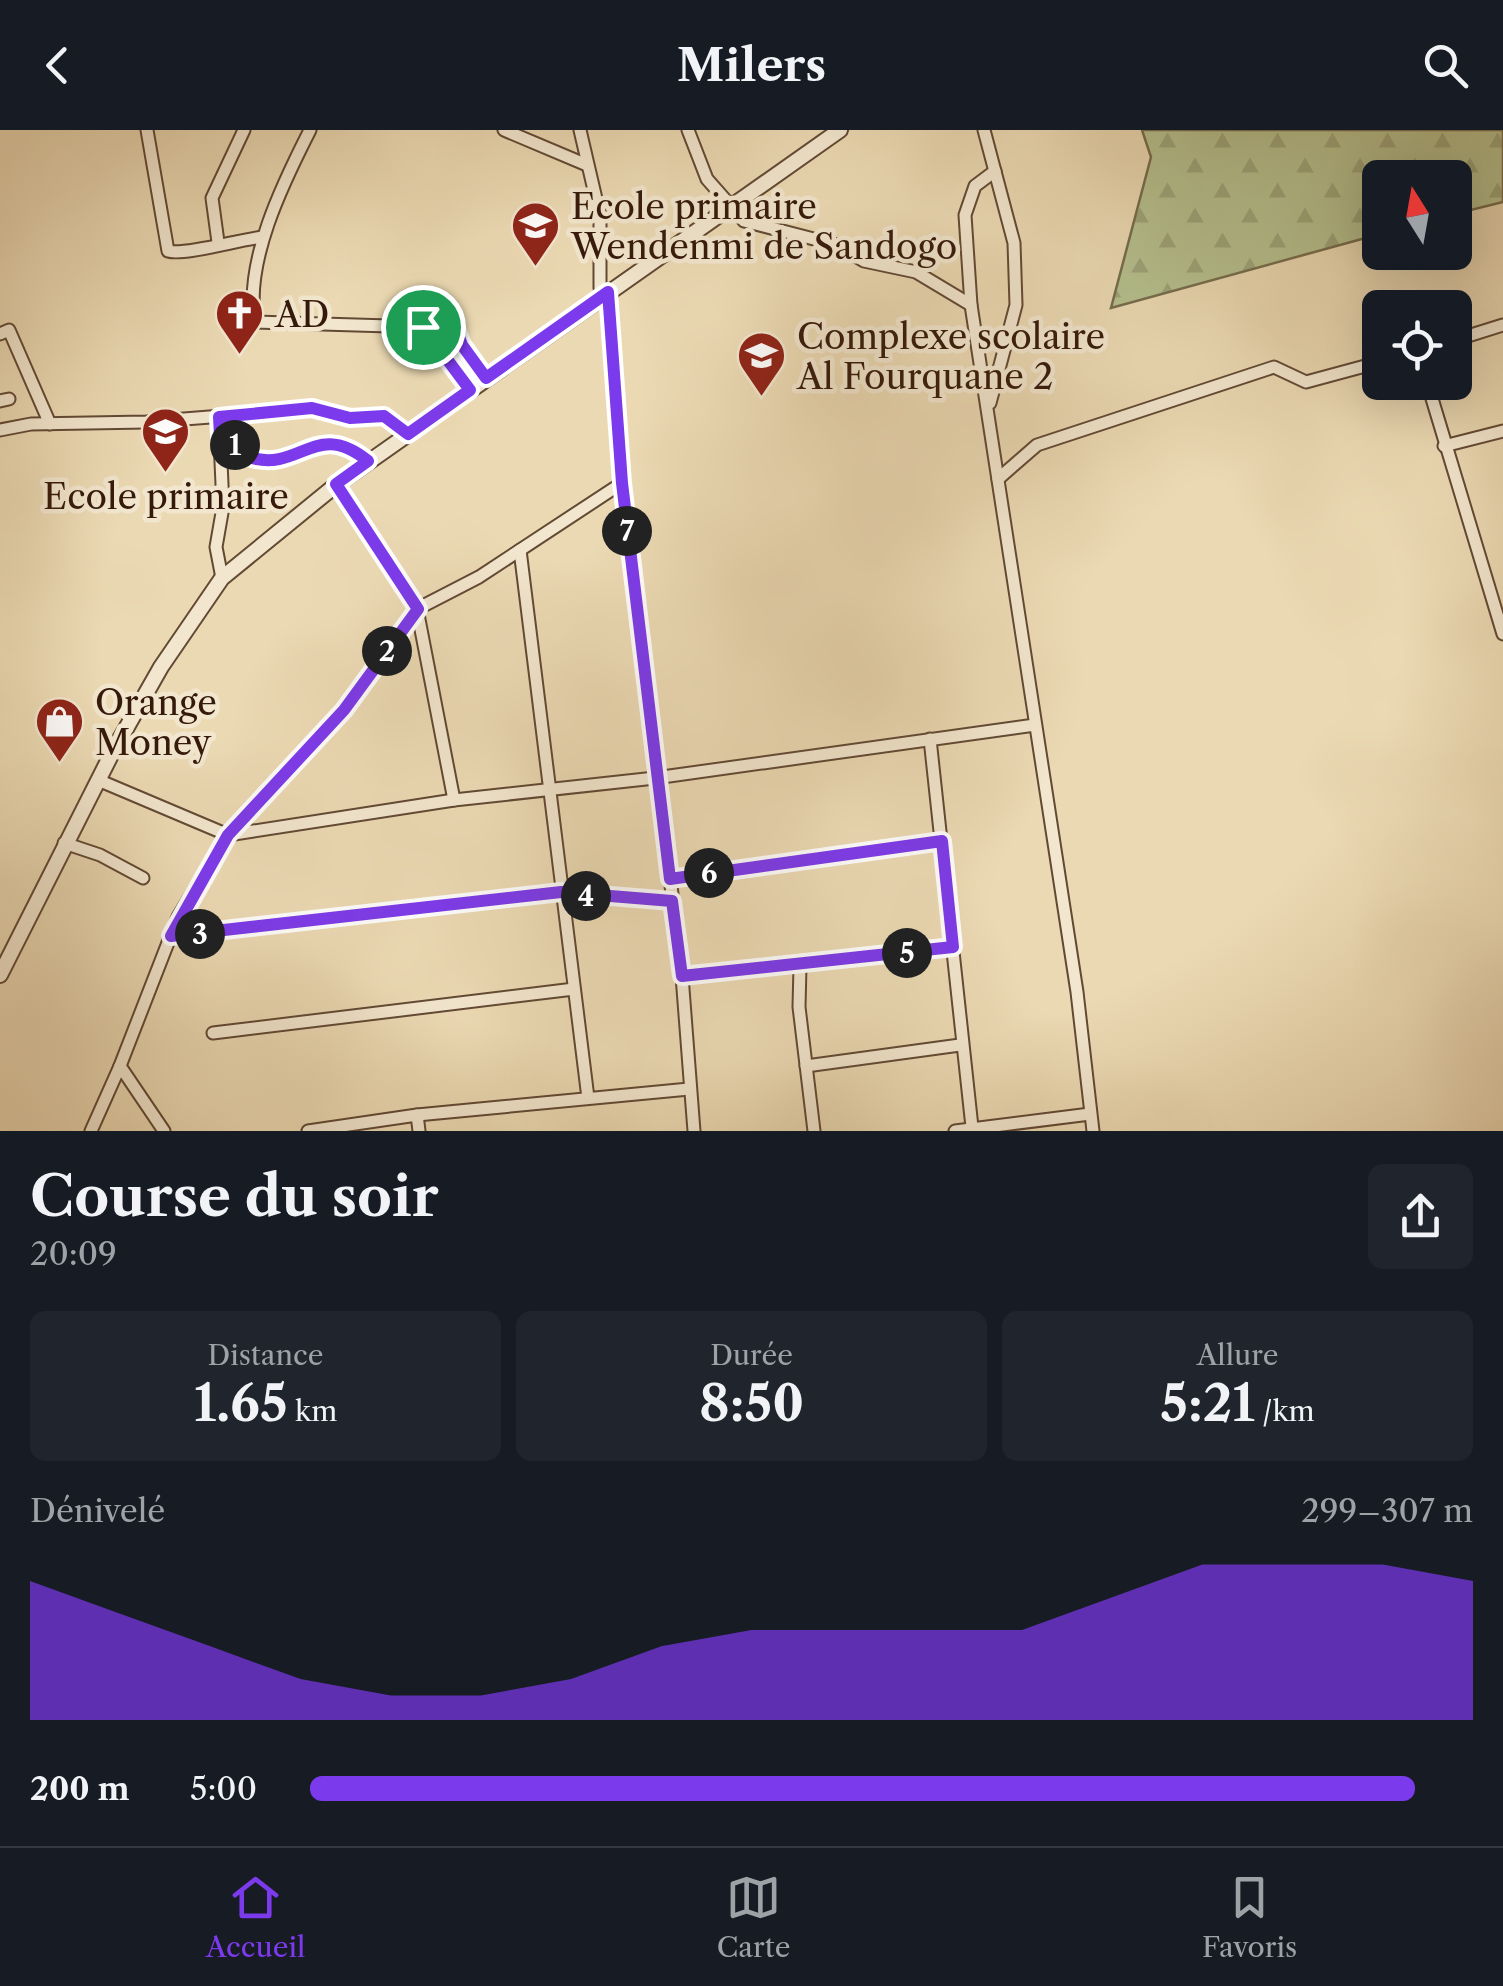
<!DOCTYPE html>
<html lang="fr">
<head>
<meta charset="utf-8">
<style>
  :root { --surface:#171b24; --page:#20242c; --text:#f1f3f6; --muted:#9ea1a6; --line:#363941; --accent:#7c3aed }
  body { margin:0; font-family:"Libre Caslon Text",serif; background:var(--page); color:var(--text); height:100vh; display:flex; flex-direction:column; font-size:38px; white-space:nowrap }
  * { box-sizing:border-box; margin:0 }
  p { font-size:32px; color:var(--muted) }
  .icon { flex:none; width:55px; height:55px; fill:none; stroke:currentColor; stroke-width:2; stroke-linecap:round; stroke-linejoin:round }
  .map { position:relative; height:1001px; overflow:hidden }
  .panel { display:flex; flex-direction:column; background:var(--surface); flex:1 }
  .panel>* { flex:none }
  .needle { width:65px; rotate:349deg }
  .controls { position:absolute; left:1362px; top:30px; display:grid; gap:20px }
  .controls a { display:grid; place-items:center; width:110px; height:110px; border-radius:15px; background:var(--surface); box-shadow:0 10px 40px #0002; font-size:50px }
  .pin { position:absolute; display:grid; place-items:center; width:85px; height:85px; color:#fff; margin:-42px; border:5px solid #fff; border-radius:50%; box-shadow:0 2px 10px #0007 }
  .km { position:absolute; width:50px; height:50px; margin:-25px; border-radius:50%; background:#222; color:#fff; font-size:28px; line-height:50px; text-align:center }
  .round { display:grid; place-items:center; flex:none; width:105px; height:105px; border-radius:15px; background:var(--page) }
  .overview { display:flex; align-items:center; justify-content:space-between; height:170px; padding:0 30px }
  h1 { font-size:55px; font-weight:700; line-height:75px }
  .figures { display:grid; grid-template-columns:repeat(3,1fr); gap:15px; height:170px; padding:10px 30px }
  .figures div { display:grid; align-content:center; border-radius:15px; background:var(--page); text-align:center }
  .figures b { font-size:50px; font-weight:700 }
  .figures small { font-size:28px; font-weight:400 }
  .figures p { font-size:28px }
  .chart { height:280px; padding:20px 30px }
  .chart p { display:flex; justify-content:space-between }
  .chart svg { width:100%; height:180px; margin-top:10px; fill:var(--accent); opacity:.7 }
  ul { padding:0 30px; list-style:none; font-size:32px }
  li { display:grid; grid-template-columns:160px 120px 1fr; align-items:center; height:75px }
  li i { height:25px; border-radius:12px; background:var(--accent) }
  header { display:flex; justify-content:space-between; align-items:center; height:130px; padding:0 30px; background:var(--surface); font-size:45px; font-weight:700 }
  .menu { display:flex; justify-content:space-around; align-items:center; height:140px; border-top:2px solid var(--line); background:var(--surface); font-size:28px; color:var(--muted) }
  .menu a { display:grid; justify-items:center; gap:5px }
  .menu .on { color:var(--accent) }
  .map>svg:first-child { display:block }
  .forest { fill:url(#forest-firs); stroke:#756c4c; stroke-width:2.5 }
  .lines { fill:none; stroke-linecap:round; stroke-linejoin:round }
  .minor-casing { stroke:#624934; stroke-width:15 }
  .tertiary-casing { stroke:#624934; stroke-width:18 }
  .minor { stroke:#f2e6ce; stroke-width:11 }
  .tertiary { stroke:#f2e6ce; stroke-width:14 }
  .route-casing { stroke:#fff; stroke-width:20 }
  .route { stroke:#7c3aed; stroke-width:12 }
  .labels { text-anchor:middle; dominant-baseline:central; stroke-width:9; stroke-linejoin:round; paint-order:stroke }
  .poi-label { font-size:35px; fill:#35190a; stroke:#f2e6ce; text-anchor:start }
</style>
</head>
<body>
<header><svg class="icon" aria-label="back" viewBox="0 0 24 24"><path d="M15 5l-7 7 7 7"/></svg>Milers<svg class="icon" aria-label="search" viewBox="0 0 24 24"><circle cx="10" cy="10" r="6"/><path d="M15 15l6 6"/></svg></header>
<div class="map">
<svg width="1503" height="1001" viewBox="0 0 1503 1001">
  <defs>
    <pattern id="forest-firs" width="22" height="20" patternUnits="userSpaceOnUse" patternTransform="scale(2.5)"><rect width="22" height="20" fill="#b5c08f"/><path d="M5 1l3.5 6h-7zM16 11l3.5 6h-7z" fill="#9ca47a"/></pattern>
  </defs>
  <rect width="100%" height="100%" fill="#ebd9b3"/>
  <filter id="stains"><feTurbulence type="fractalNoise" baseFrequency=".002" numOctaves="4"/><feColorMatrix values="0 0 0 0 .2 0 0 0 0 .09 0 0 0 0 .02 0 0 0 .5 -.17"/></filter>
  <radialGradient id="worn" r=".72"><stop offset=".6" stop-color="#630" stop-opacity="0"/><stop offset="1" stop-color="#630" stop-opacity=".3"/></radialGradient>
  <!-- forest -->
  <path class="forest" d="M1142,0H1503V72L1455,84V48H1380V104L1111,178L1151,27Z"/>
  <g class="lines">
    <defs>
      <g id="minor">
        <path d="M147,0L168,121C184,126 241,109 263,107"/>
        <path d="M310,0C283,53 244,132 255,192L423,197L469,261"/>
        <path d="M504,0L587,35"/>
        <path d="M580,0L600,86V158L608,162L622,353L682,846L694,1001"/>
        <path d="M688,0L707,49L744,91L837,115L864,131L916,142L971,175"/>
        <path d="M984,0L1014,113L1016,175L990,273"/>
        <path d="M995,41L975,56L965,85L971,175L1077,862L1093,1001"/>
        <path d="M218,112L212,68L244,0"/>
        <path d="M423,197L455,194L462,215L486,248"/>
        <path d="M0,204L9,200L50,294"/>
        <path d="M1455,210L1503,195"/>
        <path d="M1427,252L1503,504"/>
        <path d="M0,271L9,269"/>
        <path d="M219,287L223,377L216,417L222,448"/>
        <path d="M0,300L31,294L146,292L312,279L350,288L384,286L408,304"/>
        <path d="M220,306C230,312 242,326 252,328C301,341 317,289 368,331"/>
        <path d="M1444,316L1503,301"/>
        <path d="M998,349L1037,315L1274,237L1306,252L1380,232"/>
        <path d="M336,355L417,479L479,447L622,353"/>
        <path d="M520,420L588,968"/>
        <path d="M930,609L972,997"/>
        <path d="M98,650L228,705L454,670L655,648L1035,595"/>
        <path d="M64,713L100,725L143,748"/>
        <path d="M670,749L942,711"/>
        <path d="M171,806L561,762L672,771"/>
        <path d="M800,836L799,877L814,1001"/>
        <path d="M682,846L953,817"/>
        <path d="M213,903L574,859"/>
        <path d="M806,936L960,915"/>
        <path d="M417,985L419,1001"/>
        <path d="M91,1001L120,936"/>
        <path d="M164,1001L120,936L178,787L228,705L344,580L417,479L454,670"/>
        <path d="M308,1001L417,985L689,959"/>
        <path d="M955,1001L1090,984"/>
      </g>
      <path id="tertiary" d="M0,845L111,625L161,537L222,448L336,355L840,0"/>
    </defs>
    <!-- minor casing -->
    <use href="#minor" class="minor-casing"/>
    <!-- tertiary casing -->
    <use href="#tertiary" class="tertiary-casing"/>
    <!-- minor -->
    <use href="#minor" class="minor"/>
    <!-- tertiary -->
    <use href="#tertiary" class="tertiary"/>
  </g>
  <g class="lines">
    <defs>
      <path id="route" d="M608,162L622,353L670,749L942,711L953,817L682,846L672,771L561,762L171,806L228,705L344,580L418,479L336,354L368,331C316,289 301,341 252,328C242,326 230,312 220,306L219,287L312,278L350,288L384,286L408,304L470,260L423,197L454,194L462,215L486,248Z"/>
    </defs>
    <!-- route casing -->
    <use href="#route" class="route-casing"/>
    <!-- route -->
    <use href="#route" class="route"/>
  </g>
  <!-- icons -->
  <defs>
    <symbol id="school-pin" viewBox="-11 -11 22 30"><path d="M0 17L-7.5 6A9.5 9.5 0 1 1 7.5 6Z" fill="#8f2418" stroke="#f2e6ce"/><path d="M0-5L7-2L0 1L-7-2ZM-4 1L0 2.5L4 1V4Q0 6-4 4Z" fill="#fff"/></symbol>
    <symbol id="church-pin" viewBox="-11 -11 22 30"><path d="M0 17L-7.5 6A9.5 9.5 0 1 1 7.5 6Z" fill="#8f2418" stroke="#f2e6ce"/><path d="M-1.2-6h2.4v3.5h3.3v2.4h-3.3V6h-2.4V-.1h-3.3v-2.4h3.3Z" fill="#fff"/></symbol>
    <symbol id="shop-pin" viewBox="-11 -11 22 30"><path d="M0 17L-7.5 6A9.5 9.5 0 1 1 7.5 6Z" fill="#8f2418" stroke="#f2e6ce"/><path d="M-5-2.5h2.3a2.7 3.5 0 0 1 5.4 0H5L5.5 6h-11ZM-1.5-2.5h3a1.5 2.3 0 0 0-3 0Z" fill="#fff"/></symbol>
  </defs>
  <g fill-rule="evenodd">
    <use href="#school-pin" x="508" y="68" width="55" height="75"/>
    <use href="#church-pin" x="212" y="156" width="55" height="75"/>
    <use href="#school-pin" x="734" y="198" width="55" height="75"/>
    <use href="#school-pin" x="138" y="274" width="55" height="75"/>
    <use href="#shop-pin" x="32" y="564" width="55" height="75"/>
  </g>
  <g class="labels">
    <!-- poi labels -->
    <g class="poi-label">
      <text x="571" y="76">Ecole primaire<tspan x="571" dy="40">Wendenmi de Sandogo</tspan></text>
      <text x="275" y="184">AD</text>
      <text x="797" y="206">Complexe scolaire<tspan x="797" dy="40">Al Fourquane 2</tspan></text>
      <text x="166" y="366" text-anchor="middle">Ecole primaire</text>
      <text x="95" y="572">Orange<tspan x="95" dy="40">Money</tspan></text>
    </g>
  </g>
  <rect width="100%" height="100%" filter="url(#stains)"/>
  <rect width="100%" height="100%" fill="url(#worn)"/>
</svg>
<div class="controls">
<a><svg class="needle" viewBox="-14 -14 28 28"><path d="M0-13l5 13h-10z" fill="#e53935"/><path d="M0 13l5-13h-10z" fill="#9ea1a6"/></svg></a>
<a><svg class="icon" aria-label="locate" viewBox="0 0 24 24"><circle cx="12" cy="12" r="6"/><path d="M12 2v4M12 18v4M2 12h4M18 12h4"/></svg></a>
</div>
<div class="pin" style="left:423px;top:197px;background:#1e9e55"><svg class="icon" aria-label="arrive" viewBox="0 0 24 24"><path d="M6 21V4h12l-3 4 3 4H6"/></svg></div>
<b class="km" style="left:235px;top:315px">1</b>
<b class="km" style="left:387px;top:521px">2</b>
<b class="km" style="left:200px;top:804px">3</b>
<b class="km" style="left:586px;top:766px">4</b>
<b class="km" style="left:907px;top:823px">5</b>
<b class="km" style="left:709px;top:743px">6</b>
<b class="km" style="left:627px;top:401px">7</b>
</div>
<section class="panel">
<div class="overview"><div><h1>Course du soir</h1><p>20:09</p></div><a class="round"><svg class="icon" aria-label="share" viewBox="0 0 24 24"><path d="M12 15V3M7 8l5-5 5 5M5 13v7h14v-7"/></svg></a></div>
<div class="figures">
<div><p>Distance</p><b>1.65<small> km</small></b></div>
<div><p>Durée</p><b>8:50</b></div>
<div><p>Allure</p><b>5:21<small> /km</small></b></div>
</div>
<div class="chart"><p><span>Dénivelé</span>299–307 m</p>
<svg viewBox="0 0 160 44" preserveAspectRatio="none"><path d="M0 44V10L10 18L20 26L30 34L40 38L50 38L60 34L70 26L80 22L90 22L100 22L110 22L120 14L130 6L140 6L150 6L160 10V44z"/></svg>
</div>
<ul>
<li><b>200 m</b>5:00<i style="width:95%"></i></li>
</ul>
</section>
<nav class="menu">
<a class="on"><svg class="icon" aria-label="home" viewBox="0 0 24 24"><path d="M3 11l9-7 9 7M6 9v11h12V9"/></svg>Accueil</a>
<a><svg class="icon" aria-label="map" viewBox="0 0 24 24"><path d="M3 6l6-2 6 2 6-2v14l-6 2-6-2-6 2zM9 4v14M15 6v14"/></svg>Carte</a>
<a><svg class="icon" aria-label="saved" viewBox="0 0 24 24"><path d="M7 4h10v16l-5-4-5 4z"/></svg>Favoris</a>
</nav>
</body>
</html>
